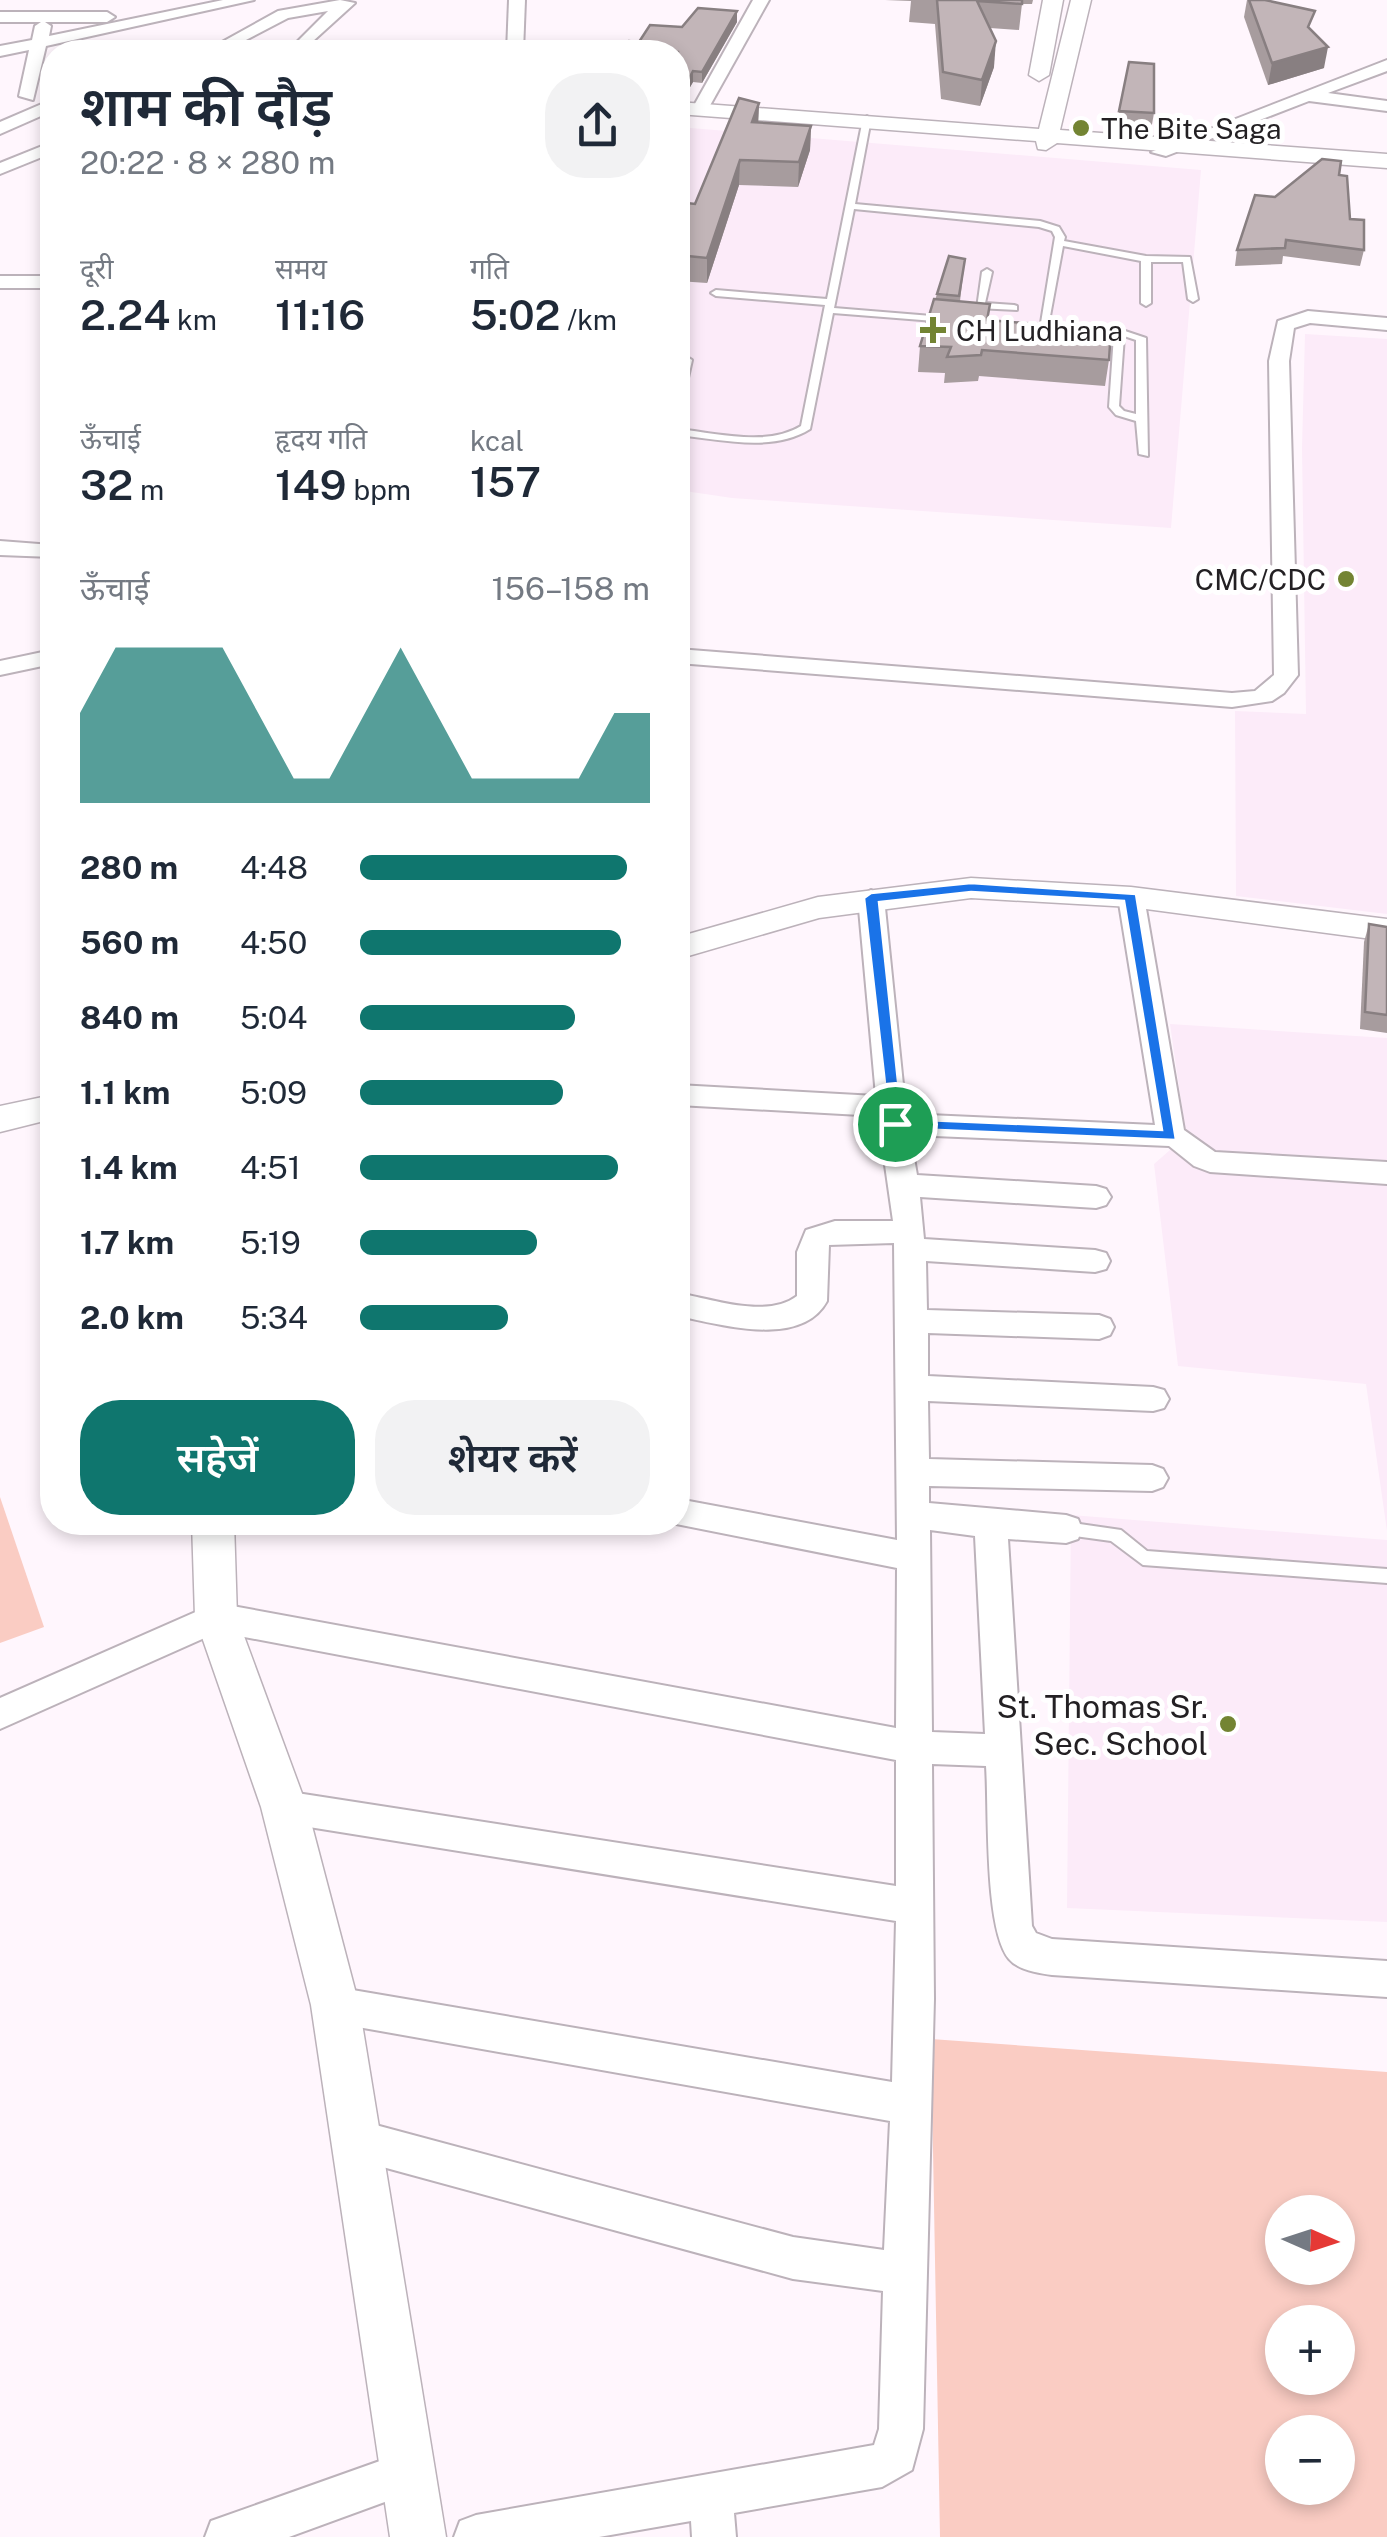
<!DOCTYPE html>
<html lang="hi">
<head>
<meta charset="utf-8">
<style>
  :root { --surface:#fff; --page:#f2f2f3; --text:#1f2937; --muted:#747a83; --accent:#0f766e }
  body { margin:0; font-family:"Public Sans","Noto Sans Devanagari",sans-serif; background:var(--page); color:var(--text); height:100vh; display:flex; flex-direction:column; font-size:38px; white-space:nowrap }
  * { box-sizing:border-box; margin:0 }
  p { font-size:32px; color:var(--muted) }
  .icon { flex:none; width:55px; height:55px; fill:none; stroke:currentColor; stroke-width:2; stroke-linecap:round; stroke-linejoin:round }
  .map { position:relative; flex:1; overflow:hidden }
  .side { position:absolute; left:40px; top:40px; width:650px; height:1495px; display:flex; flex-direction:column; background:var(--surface); border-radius:40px; box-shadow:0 5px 15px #0003 }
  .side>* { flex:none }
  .needle { width:65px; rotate:93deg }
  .controls { position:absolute; left:1265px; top:2195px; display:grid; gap:20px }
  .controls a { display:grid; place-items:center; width:90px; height:90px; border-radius:50%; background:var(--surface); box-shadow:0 5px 15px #0003; font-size:50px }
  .pin { position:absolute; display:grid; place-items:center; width:85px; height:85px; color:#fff; margin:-42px; border:5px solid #fff; border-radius:50%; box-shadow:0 2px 10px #0007 }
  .round { display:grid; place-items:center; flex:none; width:105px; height:105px; border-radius:40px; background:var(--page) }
  .summary { display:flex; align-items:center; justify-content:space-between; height:170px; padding:0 40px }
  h1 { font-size:55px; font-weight:600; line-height:75px }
  .metrics { display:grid; grid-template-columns:repeat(3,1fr); gap:15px; height:170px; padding:10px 40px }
  .metrics div { display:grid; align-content:center }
  .metrics b { font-size:42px; font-weight:600 }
  .metrics small { font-size:28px; font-weight:400 }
  .metrics p { font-size:28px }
  .chart { height:280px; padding:20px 40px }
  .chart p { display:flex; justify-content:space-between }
  .chart svg { width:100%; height:180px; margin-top:10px; fill:var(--accent); opacity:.7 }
  .button { display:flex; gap:20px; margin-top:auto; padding:20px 40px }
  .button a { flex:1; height:115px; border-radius:40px; background:var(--accent); color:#fff; font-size:40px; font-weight:600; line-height:115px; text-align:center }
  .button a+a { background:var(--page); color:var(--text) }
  ul { padding:0 40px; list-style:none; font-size:32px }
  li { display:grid; grid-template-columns:160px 120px 1fr; align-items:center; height:75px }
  li i { height:25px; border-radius:12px; background:var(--accent) }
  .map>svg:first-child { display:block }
  .built { fill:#fcebf9 }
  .green { fill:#faccc3; fill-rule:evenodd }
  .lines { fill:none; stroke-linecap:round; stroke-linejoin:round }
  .service-casing { stroke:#bcb2ba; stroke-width:4 }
  .minor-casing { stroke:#bcb2ba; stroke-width:4 }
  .tertiary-casing { stroke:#bcb2ba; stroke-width:3 }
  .service { fill:#fff; fill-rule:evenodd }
  .minor { fill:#fff; fill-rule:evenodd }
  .tertiary { fill:#fff; fill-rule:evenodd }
  .wall { fill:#a79c9e }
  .shaded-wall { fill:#887f81 }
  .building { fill:#c2b5b8; stroke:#887f81; stroke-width:2.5 }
  .route { fill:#1a73e8; stroke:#fff; stroke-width:2.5; fill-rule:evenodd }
  .poi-dot { fill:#738433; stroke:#fff; stroke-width:4 }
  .labels { text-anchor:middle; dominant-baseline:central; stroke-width:10; stroke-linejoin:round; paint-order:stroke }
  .far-poi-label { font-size:28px; fill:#232023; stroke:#fff; text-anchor:start }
  .poi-label { font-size:32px; fill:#232023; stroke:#fff; text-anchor:end }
</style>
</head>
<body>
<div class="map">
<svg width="1387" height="2537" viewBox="0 0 1387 2537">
  <rect width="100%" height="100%" fill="#fff6fd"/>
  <!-- built -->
  <g class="built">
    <path d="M678,127L1201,170L1171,528L732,498L678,490Z"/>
    <path d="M1305,334L1387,339V914L1236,896L1235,711L1306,714L1302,448Z"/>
    <path d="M1170,1024L1387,1038V1531L1366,1384L1178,1366L1154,1164L1186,1136Z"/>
    <path d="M1071,1515L1387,1540V1922L1067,1908Z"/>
  </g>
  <!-- green -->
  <g class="green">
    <path d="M0,1497L44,1627L0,1643Z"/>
    <path d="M931,2039L1387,2072V2537H940ZM1282,2212H1338V2268H1282ZM1282,2322H1338V2378H1282ZM1282,2432H1338V2488H1282Z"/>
  </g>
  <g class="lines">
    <defs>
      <g id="service">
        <path d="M867,116L871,119L855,204L1040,221L1059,227L1065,237L1064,241L1146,256L1190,257L1198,299L1193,302L1188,299L1183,262H1151V303L1146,306L1141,303V261L1063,246L1048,327L1040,329L1055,237L1052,231L1039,227L854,209L834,308L944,317L947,318V322L833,313L810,429C772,453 719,439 678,435V429C716,433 767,447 801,426L825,305L716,296L711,293L716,290L827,299L863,119Z"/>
        <path d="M987,269L992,272L985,303L1014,305L1017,306V310L977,308L982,272Z"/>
        <path d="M1092,328L1119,329L1146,338L1148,456L1139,454L1136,421L1116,415L1109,407L1114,335L1089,333L1087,331ZM1124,336L1136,340V414L1124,411L1119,406Z"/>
        <path d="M687,357L692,360L683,400L678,403V380L682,360Z"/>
        <path d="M1066,1522L1121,1530L1147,1551L1387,1569V1583L1143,1565L1111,1541L1060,1534L1058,1529L1060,1524Z"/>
      </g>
      <g id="minor">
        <path d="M223,0H254L46,46L33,100L19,96L29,50L0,56V46L32,40L35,26L41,22H0V12H107L115,17L107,22H45L51,26L49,36Z"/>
        <path d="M340,0L355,3L312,42L316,52H300L294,45L328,11L288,18L223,52H204L278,11Z"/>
        <path d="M509,0H525L523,52H507Z"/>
        <path d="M753,0H769L708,109L694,113L692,109Z"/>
        <path d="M1387,60V71L1328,93L1387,101V111L1309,101L1166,156L1151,152Z"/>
        <path d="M44,103L50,104V112L0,134V122Z"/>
        <path d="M52,142V153L0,174V163Z"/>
        <rect x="0" y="276" width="52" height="12"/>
        <path d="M1308,311L1387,318V330L1310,323L1294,328L1289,361L1298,675L1284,693L1272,701L1232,707L678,663V649L1232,693L1255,691L1274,675L1269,361L1278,321Z"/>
        <path d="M0,541L52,545V557L0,555Z"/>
        <path d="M52,650V664L0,675V661Z"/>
        <path d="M1131,889L1144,897L1184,1130L1215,1152L1387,1162V1184L1210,1172L1194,1166L1169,1146L910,1135L917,1175L1096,1186L1106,1189L1111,1197L1106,1205L1096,1208L920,1197L924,1239L1095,1250L1106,1253L1110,1261L1106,1269L1095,1272L926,1261L927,1310L1099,1315L1110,1319L1114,1327L1110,1335L1099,1339L928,1333V1376L1153,1387L1164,1390L1169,1399L1164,1408L1153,1411L928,1401L929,1459L1152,1465L1163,1469L1168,1478L1163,1487L1152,1491L929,1486V1503L1066,1515L1078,1519L1082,1529L1078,1539L1066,1543L1008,1539L1032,1926L1036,1933L1052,1939L1387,1961V1997L1052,1975C1038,1973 1018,1970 1009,1959C984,1929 989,1809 986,1766L932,1764L934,1999L923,2429L912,2470L882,2487L734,2513L736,2537H692L691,2521L599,2537H454L460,2521L476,2515L874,2445L879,2429L883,2291L793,2279L357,2160L343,2154L337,2140L343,2126L357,2120L793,2237L884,2250L890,2121L335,2023L321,2018L316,2005L321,1992L335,1987L892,2082L896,1921L284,1823L271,1819L266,1807L271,1795L284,1791L896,1886V1760L218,1632L0,1729V1698L216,1603L896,1728L897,1568L666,1522H678V1499L897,1540L894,1243L829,1245L827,1301C801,1349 719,1324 678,1316V1293C712,1299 767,1319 797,1296V1252L806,1230L835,1221H893L878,1116L678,1105V1085L876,1096L858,898L871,890L884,898L906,1114L1155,1125L1118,897ZM930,1530L975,1536L985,1734L932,1732Z"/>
        <path d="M408,2451L423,2458L430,2473L423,2488L289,2537H205L211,2521Z"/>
      </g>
      <g id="tertiary">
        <path d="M1043,0H1063L1049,75L1039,81L1029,75Z"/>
        <path d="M1071,0H1091L1060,130L1387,154V168L1057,143L1046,150L1038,149L1036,141L678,114V102L1039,129Z"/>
        <path d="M971,878L1131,887L1387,919V941L1131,907L971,898L819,918L678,959V937L818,897Z"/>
        <path d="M52,1095V1119L0,1132V1106Z"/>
        <path d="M192,1522H234L237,1617L307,1807L359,2005L446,2537H390L311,2005L261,1807L195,1617Z"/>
      </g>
    </defs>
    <!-- service casing -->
    <use href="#service" class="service-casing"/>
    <!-- minor casing -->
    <use href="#minor" class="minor-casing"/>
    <!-- tertiary casing -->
    <use href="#tertiary" class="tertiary-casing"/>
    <!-- service -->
    <use href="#service" class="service"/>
    <!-- minor -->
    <use href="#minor" class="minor"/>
    <!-- tertiary -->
    <use href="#tertiary" class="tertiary"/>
  </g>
  <!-- wall -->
  <g class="wall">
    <path d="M885,0H1033L1032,4H1022L1019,30L990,28L994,67L980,106L941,99L935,24L909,22L911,1Z"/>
    <path d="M1247,0H1265L1311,30L1324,68L1268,85L1244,17Z"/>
    <path d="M737,11V22L702,83L693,82L686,94L678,93V52L639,42L682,27Z"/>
    <path d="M759,103L758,122L811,126L810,150L798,187L739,185L707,283L678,281V202L695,204Z"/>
    <path d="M1119,111L1154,113L1151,130L1117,128Z"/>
    <path d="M1339,175L1350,219L1364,250L1360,266L1283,256L1282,264L1235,266L1237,250L1275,197Z"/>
    <path d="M965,259L960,301L990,304L988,320L1109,360L1105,386L979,376L978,381L944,383L945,373L918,372L920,346L937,294Z"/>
    <path d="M1369,924L1387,927V1033L1360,1029L1364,942Z"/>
  </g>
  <!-- shaded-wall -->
  <g class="shaded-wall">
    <path d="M737,11V22L702,83V72Z"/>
    <path d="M996,41L994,67L980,106L982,80Z"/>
    <path d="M1328,47L1324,68L1268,85L1272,63Z"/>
    <path d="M693,71V82L686,94V84Z"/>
    <path d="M759,103L758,128L752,122Z"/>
    <path d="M811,126L810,150L798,187L799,162Z"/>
    <path d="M740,160L739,185L707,283V258Z"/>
  </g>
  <!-- building -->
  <g class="building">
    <path d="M937,0H1022V4L977,1L996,41L982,80L943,72Z"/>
    <path d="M1249,0H1265L1315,11L1308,27L1328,47L1272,63Z"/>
    <path d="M698,8L737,11L702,72L693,71L686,84L678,83V52H623L629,41L639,42L650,25L682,27Z"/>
    <path d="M1129,62L1154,64V113L1119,111Z"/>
    <path d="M739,98L759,103L752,122L811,126L799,162L740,160L707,258L678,255V202L695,204Z"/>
    <path d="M1322,159L1341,161L1339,175L1347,176L1350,219L1364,220V250L1286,240L1285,248L1237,250L1255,195L1275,197Z"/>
    <path d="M949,256L965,259L959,296L937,294Z"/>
    <path d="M934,299L990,304L987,320L1111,330L1109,360L982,350L981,355L947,357L951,347L920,346Z"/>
    <path d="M1369,924L1387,927V1015L1365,1012Z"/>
  </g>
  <!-- route -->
  <path class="route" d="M971,883L1136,894L1176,1140L890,1128L864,898L871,893ZM971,892L1124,901L1162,1130L902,1119L879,902Z"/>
  <!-- markers -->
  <g class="poi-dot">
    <circle cx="1081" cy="128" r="10"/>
    <path d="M928 315h10v10h10v10h-10v10h-10v-10h-10v-10h10z"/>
    <circle cx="1346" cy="579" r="10"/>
    <circle cx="1228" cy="1724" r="10"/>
  </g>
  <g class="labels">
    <!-- far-poi labels -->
    <g class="far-poi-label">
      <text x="1101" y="128">The Bite Saga</text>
      <text x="956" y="330">CH Ludhiana</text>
      <text x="1326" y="579" text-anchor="end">CMC/CDC</text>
    </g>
    <!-- poi labels -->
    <g class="poi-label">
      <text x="1208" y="1706">St. Thomas Sr.<tspan x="1208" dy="37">Sec. School</tspan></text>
    </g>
  </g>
</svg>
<div class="controls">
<a><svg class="needle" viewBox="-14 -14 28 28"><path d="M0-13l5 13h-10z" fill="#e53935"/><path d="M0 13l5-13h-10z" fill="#747a83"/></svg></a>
<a>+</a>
<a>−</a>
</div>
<div class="pin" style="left:895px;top:1124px;background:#1e9e55"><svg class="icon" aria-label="arrive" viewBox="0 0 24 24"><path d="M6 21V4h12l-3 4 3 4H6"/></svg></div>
<section class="side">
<div class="summary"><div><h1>शाम की दौड़</h1><p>20:22 · 8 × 280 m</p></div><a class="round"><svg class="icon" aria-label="share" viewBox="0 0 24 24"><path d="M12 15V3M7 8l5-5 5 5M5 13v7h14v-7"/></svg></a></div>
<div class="metrics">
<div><p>दूरी</p><b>2.24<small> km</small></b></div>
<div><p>समय</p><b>11:16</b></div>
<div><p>गति</p><b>5:02<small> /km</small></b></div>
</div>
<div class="metrics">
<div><p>ऊँचाई</p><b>32<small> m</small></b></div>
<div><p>हृदय गति</p><b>149<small> bpm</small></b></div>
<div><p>kcal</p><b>157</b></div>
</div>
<div class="chart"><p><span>ऊँचाई</span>156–158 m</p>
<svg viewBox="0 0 160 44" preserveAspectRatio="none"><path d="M0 44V22L10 6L20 6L30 6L40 6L50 22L60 38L70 38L80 22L90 6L100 22L110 38L120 38L130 38L140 38L150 22L160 22V44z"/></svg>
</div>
<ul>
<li><b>280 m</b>4:48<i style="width:92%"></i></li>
<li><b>560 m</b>4:50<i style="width:90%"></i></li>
<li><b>840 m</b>5:04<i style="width:74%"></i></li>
<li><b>1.1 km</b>5:09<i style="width:70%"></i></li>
<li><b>1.4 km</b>4:51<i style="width:89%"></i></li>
<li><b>1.7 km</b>5:19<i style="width:61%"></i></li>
<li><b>2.0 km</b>5:34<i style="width:51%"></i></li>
</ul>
<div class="button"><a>सहेजें</a><a>शेयर करें</a></div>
</section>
</div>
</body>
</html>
